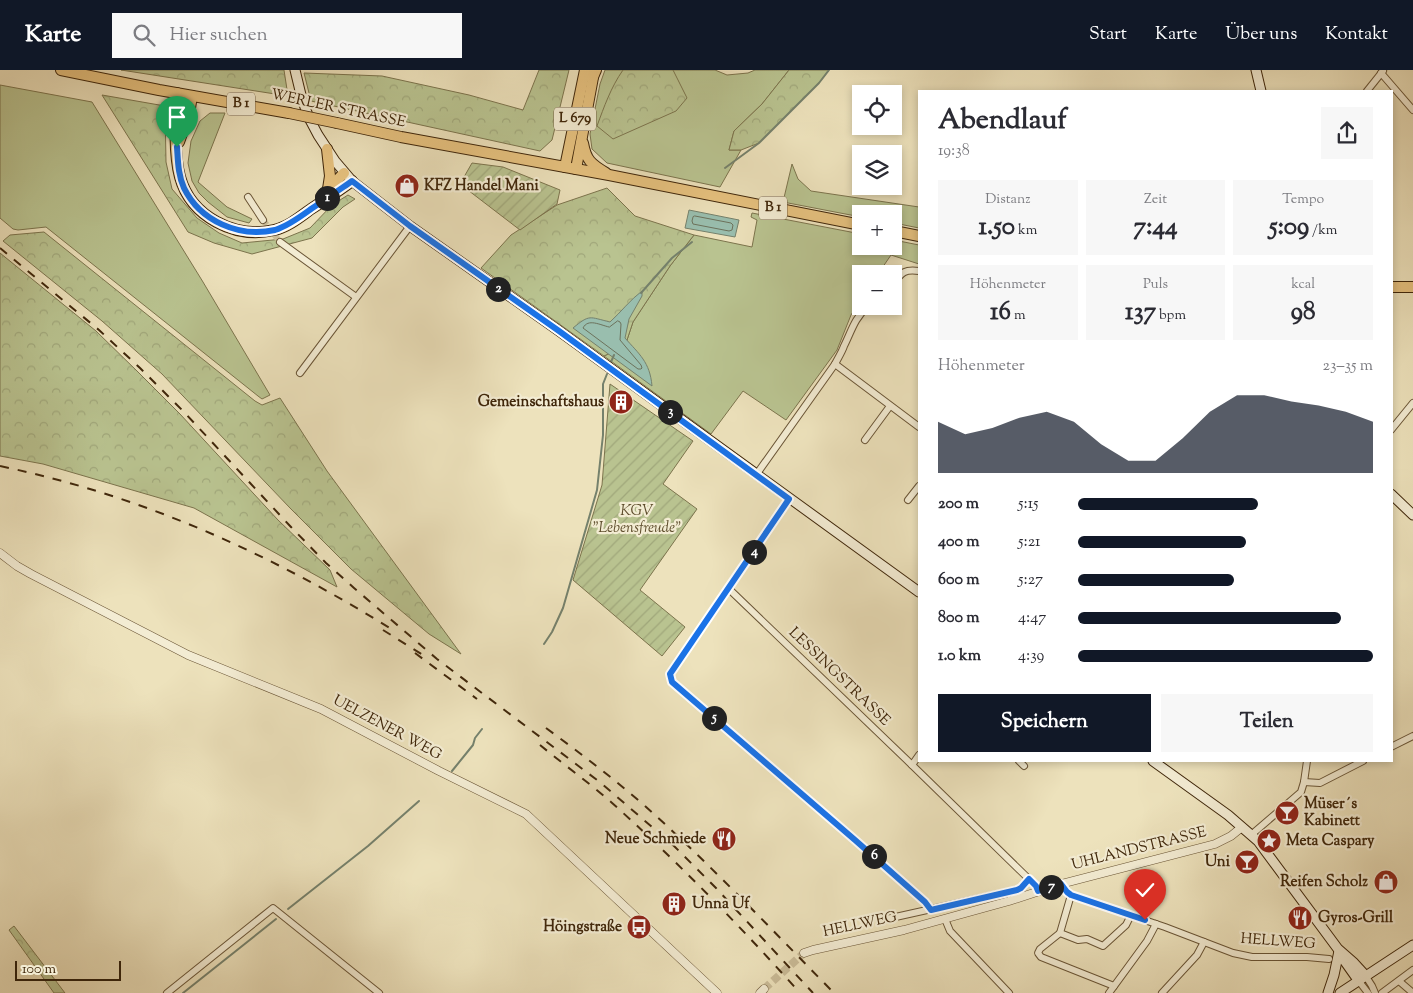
<!DOCTYPE html>
<html lang="de">
<head>
<meta charset="utf-8">
<style>
  :root { --surface:#fff; --page:#f7f7f7; --text:#2b2b33; --muted:#7c7c81; --accent:#111827 }
  body { margin:0; font-family:"Sorts Mill Goudy",serif; background:var(--page); color:var(--text); height:100vh; display:flex; flex-direction:column; font-size:19px; white-space:nowrap }
  * { box-sizing:border-box; margin:0 }
  p { font-size:16px; color:var(--muted) }
  .icon { flex:none; width:28px; height:28px; fill:none; stroke:currentColor; stroke-width:2; stroke-linecap:round; stroke-linejoin:round }
  .map { position:relative; flex:1; overflow:hidden }
  .details { position:absolute; left:918px; top:20px; width:475px; height:672px; display:flex; flex-direction:column; background:var(--surface); border-radius:0px; box-shadow:0 2px 8px #0003 }
  .details>* { flex:none }
  .tools { position:absolute; left:852px; top:15px; display:grid; gap:10px }
  .tools a { display:grid; place-items:center; width:50px; height:50px; border-radius:0px; background:var(--surface); box-shadow:0 2px 8px #0003; font-size:25px }
  .scale { position:absolute; left:15px; bottom:12px; width:106px; box-sizing:border-box; padding-left:5px; border:2px solid #3f260a; border-top:0; font-size:14px; line-height:18px; white-space:nowrap; color:#3f260a; -webkit-text-stroke:4px #f3ecd3; paint-order:stroke }
  .pin { position:absolute; display:grid; place-items:center; width:42px; height:42px; color:#fff; margin:-51px -21px; border-radius:50% 50% 50% 0; rotate:-45deg; box-shadow:0 0 5px #0007 }
  .pin .icon { rotate:45deg }
  .km { position:absolute; width:25px; height:25px; margin:-12px; border-radius:50%; background:#222; color:#fff; font-size:14px; line-height:25px; text-align:center }
  .round { display:grid; place-items:center; flex:none; width:52px; height:52px; border-radius:0px; background:var(--page) }
  .overview { display:flex; align-items:center; justify-content:space-between; height:85px; padding:0 20px }
  h1 { font-size:28px; font-weight:800; line-height:38px }
  .stats { display:grid; grid-template-columns:repeat(3,1fr); gap:8px; height:85px; padding:5px 20px }
  .stats div { display:grid; align-content:center; border-radius:0px; background:var(--page); text-align:center }
  .stats b { font-size:25px; font-weight:800 }
  .stats small { font-size:14px; font-weight:400 }
  .stats p { font-size:14px }
  .chart { height:140px; padding:10px 20px }
  .chart p { display:flex; justify-content:space-between }
  .chart svg { width:100%; height:90px; margin-top:5px; fill:var(--accent); opacity:.7 }
  .cta { display:flex; gap:10px; margin-top:auto; padding:10px 20px }
  .cta a { flex:1; height:58px; border-radius:0px; background:var(--accent); color:#fff; font-size:20px; font-weight:800; line-height:58px; text-align:center }
  .cta a+a { background:var(--page); color:var(--text) }
  ul { padding:0 20px; list-style:none; font-size:16px }
  li { display:grid; grid-template-columns:80px 60px 1fr; align-items:center; height:38px }
  li i { height:12px; border-radius:6px; background:var(--accent) }
  header { display:flex; align-items:center; gap:30px; box-sizing:border-box; height:70px; padding:0 25px; background:var(--accent); color:#fff }
  header strong { font-size:24px }
  nav { display:flex; gap:28px; margin-inline-start:auto; font-size:18px }
  .search { width:350px; height:45px; background:var(--page); display:flex; align-items:center; gap:12px; box-sizing:border-box; padding:0 18px; border-radius:0px; color:var(--muted); font-size:19px }
  .map>svg:first-child { display:block }
  .grass { fill:#b9c390; stroke:#7c744d }
  .forest { fill:url(#forest-crowns); stroke:#7c744d }
  .garden { fill:url(#garden-furrows); stroke:#7c744d }
  .water { fill:#99beae; stroke:#75816c }
  .lines { fill:none; stroke-linecap:round; stroke-linejoin:round }
  .shore { stroke:#6c725c; stroke-width:1 }
  .stream { stroke:#75816c; stroke-width:2 }
  .minor-tunnel { stroke:#cabc98; stroke-width:6; stroke-dasharray:6 3; stroke-linecap:butt }
  .tertiary-tunnel { stroke:#cabc98; stroke-width:8; stroke-dasharray:8 4; stroke-linecap:butt }
  .minor-casing { stroke:#6a5536; stroke-width:8 }
  .tertiary-casing { stroke:#6a5536; stroke-width:9 }
  .secondary-casing { stroke:#3f260a; stroke-width:11 }
  .primary-casing { stroke:#3f260a; stroke-width:12 }
  .trunk-casing { stroke:#3f260a; stroke-width:12 }
  .minor { stroke:#f3ecd3; stroke-width:6 }
  .tertiary { stroke:#f3ecd3; stroke-width:8 }
  .secondary { stroke:#f3ecd3; stroke-width:9 }
  .primary { stroke:#e6c17e; stroke-width:10 }
  .trunk { stroke:#e6c17e; stroke-width:10 }
  .rail { stroke:#3f260a; stroke-width:2; stroke-dasharray:9 9; stroke-linecap:butt }
  .primary-bridge-casing { stroke:#3f260a; stroke-width:12; stroke-linecap:butt }
  .primary-bridge { stroke:#e6c17e; stroke-width:10 }
  .route-casing { stroke:#fff; stroke-width:10 }
  .route { stroke:#1a73e8; stroke-width:6 }
  .labels { text-anchor:middle; dominant-baseline:central; stroke-width:4.5; stroke-linejoin:round; paint-order:stroke }
  .shield { fill:#f3ecd3; stroke:#756146; stroke-width:1 }
  .shield-label { font-size:14px; font-weight:bold; fill:#3f260a }
  .street-label { font-size:15px; fill:#3f260a; stroke:#f3ecd3 }
  .poi-label { font-size:15px; font-weight:bold; fill:#3f260a; stroke:#f3ecd3; text-anchor:start }
  .park-label { font-size:15px; font-style:italic; fill:#5e4d2c; stroke:#f3ecd3 }
</style>
</head>
<body>
<header>
<strong>Karte</strong>
<div class="search"><svg class="icon" aria-label="search" viewBox="0 0 24 24"><circle cx="10" cy="10" r="6"/><path d="M15 15l6 6"/></svg>Hier suchen</div>
<nav><a>Start</a><a>Karte</a><a>Über uns</a><a>Kontakt</a></nav>
</header>
<div class="map">
<svg width="1413" height="923" viewBox="0 0 1413 923">
  <defs>
    <pattern id="forest-crowns" width="20" height="18" patternUnits="userSpaceOnUse" patternTransform="scale(1.25)"><rect width="20" height="18" fill="#b9c390"/><path d="M2 6a3 3 0 1 1 6 0M12 15a3 3 0 1 1 6 0" fill="none" stroke="#a0a77b"/></pattern>
    <pattern id="garden-furrows" width="10" height="10" patternUnits="userSpaceOnUse" patternTransform="scale(1.25)"><rect width="10" height="10" fill="#b9c390"/><path d="M-1 1l2-2M0 10L10 0M9 11l2-2" fill="none" stroke="#a0a77b"/></pattern>
  </defs>
  <rect width="100%" height="100%" fill="#ede2bc"/>
  <filter id="stains"><feTurbulence type="fractalNoise" baseFrequency=".004" numOctaves="4"/><feColorMatrix values="0 0 0 0 .2 0 0 0 0 .09 0 0 0 0 .02 0 0 0 .5 -.17"/></filter>
  <radialGradient id="worn" r=".72"><stop offset=".6" stop-color="#630" stop-opacity="0"/><stop offset="1" stop-color="#630" stop-opacity=".3"/></radialGradient>
  <!-- grass -->
  <g class="grass">
    <path d="M605,0H715L727,5L748,3L755,0H789L762,34L734,61L729,80H741L720,117L607,93L592,79L590,64L600,14Z"/>
    <path d="M0,15L92,32L203,212L270,325L262,329L258,326L46,157L18,160L13,159L0,148Z"/>
    <path d="M210,43H225L198,112L227,137L252,149L249,153L227,147L208,132L199,123L192,111L188,93L191,71L200,51Z"/>
    <path d="M792,94L798,109L811,121L919,137V158L894,153V144H861V147L783,132Z"/>
    <path d="M752,143L861,164V176H894V170L919,175V194L891,185L878,204H861V229L851,245L837,280L786,350L743,321L711,364L604,286L625,276L633,252L670,196L694,165L752,177L757,150L751,147Z"/>
  </g>
  <!-- forest -->
  <g class="forest">
    <path d="M121,0H284L288,26Z"/>
    <path d="M539,0H569L552,70L540,81L311,31L304,3L382,6L469,25L523,40Z"/>
    <path d="M623,0H673L687,28L676,41L613,69L597,56C604,37 611,17 623,0Z"/>
    <path d="M789,0H829L819,13L759,73L741,80H729L734,61L762,34Z"/>
    <path d="M102,25L165,36L166,92L172,119L197,148L219,163L242,173L283,169L310,158L332,135L348,125L355,129L343,137L312,168L252,184L214,173L188,162Z"/>
    <path d="M607,118L635,146L694,165L670,196L633,252L625,276L604,286L481,198L511,165L557,135Z"/>
    <path d="M44,162L255,331L262,335L280,328L327,401L461,584L429,564L351,499L290,438L162,304L102,251L3,171L10,165Z"/>
    <path d="M0,183L96,261L137,301L180,344L278,450L330,500L337,517L194,438L43,394L0,386Z"/>
    <path d="M14,856L65,923H54L9,860Z"/>
  </g>
  <!-- garden -->
  <g class="garden">
    <path d="M472,93L503,97L560,120L557,134L520,160L460,114Z"/>
    <path d="M610,314L693,371L663,414L697,439L640,520L685,557L662,586L573,510L602,415Z"/>
  </g>
  <!-- water -->
  <g class="water">
    <path d="M689,140L739,150L735,167L685,158Z"/>
    <path d="M642,221V226L629,249L625,268C639,284 650,292 652,316L573,258C590,244 589,247 610,252C621,242 630,230 642,221Z"/>
  </g>
  <g class="lines">
    <!-- shore -->
    <g class="shore">
      <path d="M695,146L731,153L733,155L732,160L729,161L693,154L692,151L693,147Z"/>
      <path d="M618,251L620,252L621,254L620,270L641,295L642,298L641,299H638L583,258C588,248 600,255 609,257Z"/>
    </g>
    <!-- stream -->
    <g class="stream">
      <path d="M725,98L759,73L819,13L829,0"/>
      <path d="M641,223L672,188L692,172"/>
      <path d="M611,292L614,285"/>
      <path d="M544,574L552,562L563,538L597,420L603,365V314L607,304"/>
      <path d="M452,701L473,675L475,668L482,659"/>
      <path d="M288,839L368,776L419,731"/>
      <path d="M183,923L276,849"/>
    </g>
    <!-- minor-tunnel -->
    <path class="minor-tunnel" d="M263,150L280,172"/>
    <!-- tertiary-tunnel -->
    <path class="tertiary-tunnel" d="M764,919L804,883"/>
    <defs>
      <g id="minor">
        <path d="M1381,3L1413,40"/>
        <path d="M1367,21L1383,1"/>
        <path d="M248,127L263,150"/>
        <path d="M280,172L356,227"/>
        <path d="M894,213C902,202 905,199 919,201"/>
        <path d="M835,294L919,357"/>
        <path d="M300,303L410,156"/>
        <path d="M1391,360L1413,333"/>
        <path d="M865,370L890,336"/>
        <path d="M756,405L835,294C838,288 842,282 844,276C852,260 854,249 868,236"/>
        <path d="M789,429L670,604L672,612L855,770L925,832L931,840"/>
        <path d="M908,430L919,416"/>
        <path d="M729,519L912,695L1036,816L1038,821"/>
        <path d="M1391,677L1413,666"/>
        <path d="M1019,691L1024,696"/>
        <path d="M912,695L919,685"/>
        <path d="M1304,712L1320,713L1363,691"/>
        <path d="M1251,765L1301,722L1304,712L1307,691"/>
        <path d="M1061,814L1064,818L1071,825L1165,857L1233,883L1252,887H1307L1329,889"/>
        <path d="M1071,825L1060,863L1078,870L1087,869L1103,876L1126,855L1131,845"/>
        <path d="M945,849L950,861L1009,923"/>
        <path d="M882,850L1017,820L1021,818L1029,809"/>
        <path d="M1060,863L1040,879L1038,883L1041,887L1114,916"/>
        <path d="M1365,905L1372,916L1375,923"/>
        <path d="M1358,910L1368,923"/>
        <path d="M1399,911L1413,923"/>
        <path d="M167,923L273,838L379,923"/>
        <path d="M1109,923L1147,871L1156,854"/>
        <path d="M1162,923L1197,885L1204,872"/>
        <path d="M1382,923L1413,900"/>
      </g>
      <g id="tertiary">
        <path d="M0,483L17,496L31,504L188,585L321,639L439,701L526,744L717,923"/>
        <path d="M804,883L813,880L904,860L1009,831L1061,814L1215,774L1231,766L1242,757"/>
        <path d="M760,923L764,919"/>
      </g>
      <g id="secondary">
        <path d="M295,0L302,29L309,48L318,65L335,91L352,111L410,156L559,261L919,522"/>
        <path d="M1256,0L1261,21"/>
        <path d="M1391,424L1413,445"/>
        <path d="M1153,691L1228,745L1258,771L1338,879L1354,893L1365,905"/>
        <path d="M1341,886L1358,910"/>
        <path d="M1328,923L1334,905L1339,881"/>
        <path d="M1340,923L1413,875"/>
      </g>
      <g id="primary">
        <path d="M61,0L159,20L289,43"/>
        <path d="M177,23C175,45 174,86 180,107C191,147 235,169 274,160C288,157 300,147 311,139C325,130 338,121 352,111"/>
        <path d="M337,53L401,67L609,105L861,155"/>
        <path d="M179,72L189,44L192,26"/>
        <path d="M583,73C586,90 591,94 606,103"/>
        <path d="M327,79L330,106L328,119"/>
        <path d="M565,97L585,0"/>
        <path d="M576,99L594,2"/>
        <path d="M321,127L344,103"/>
        <path d="M894,161L919,166"/>
        <path d="M1391,217H1413"/>
      </g>
      <path id="trunk" d="M592,9L596,0"/>
    </defs>
    <!-- minor casing -->
    <use href="#minor" class="minor-casing"/>
    <!-- tertiary casing -->
    <use href="#tertiary" class="tertiary-casing"/>
    <!-- secondary casing -->
    <use href="#secondary" class="secondary-casing"/>
    <!-- primary casing -->
    <use href="#primary" class="primary-casing"/>
    <!-- trunk casing -->
    <use href="#trunk" class="trunk-casing"/>
    <!-- minor -->
    <use href="#minor" class="minor"/>
    <!-- tertiary -->
    <use href="#tertiary" class="tertiary"/>
    <!-- secondary -->
    <use href="#secondary" class="secondary"/>
    <!-- primary -->
    <use href="#primary" class="primary"/>
    <!-- trunk -->
    <use href="#trunk" class="trunk"/>
    <!-- rail -->
    <g class="rail">
      <path d="M0,178L99,260L140,298L183,341L291,457L326,493L354,518L437,589L601,713L674,776L716,818L813,923"/>
      <path d="M0,396C143,426 269,483 393,560"/>
      <path d="M383,560L423,585"/>
      <path d="M415,583L477,629"/>
      <path d="M546,658C580,683 613,708 645,736C711,795 772,860 834,923"/>
      <path d="M540,675C563,694 588,712 611,732C678,792 740,856 800,923"/>
    </g>
    <defs>
      <path id="primary-bridge" d="M289,43L337,53"/>
    </defs>
    <!-- primary-bridge casing -->
    <use href="#primary-bridge" class="primary-bridge-casing"/>
    <!-- primary-bridge -->
    <use href="#primary-bridge" class="primary-bridge"/>
  </g>
  <g class="lines">
    <defs>
      <path id="route" d="M177,77C178,91 178,105 184,118C200,151 239,168 275,160C288,156 300,147 311,139C325,130 339,120 352,111L410,156L559,261L789,429L670,604L672,612L855,770L925,832L931,840L1017,820L1021,818L1029,809L1036,816L1038,821L1061,814L1067,822L1071,825L1145,850"/>
    </defs>
    <!-- route casing -->
    <use href="#route" class="route-casing"/>
    <!-- route -->
    <use href="#route" class="route"/>
  </g>
  <!-- icons -->
  <defs>
    <symbol id="shop-disc" viewBox="-11 -11 22 22"><circle r="9.5" fill="#8f2418" stroke="#f3ecd3"/><path d="M-5-2.5h2.3a2.7 3.5 0 0 1 5.4 0H5L5.5 6h-11ZM-1.5-2.5h3a1.5 2.3 0 0 0-3 0Z" fill="#fff"/></symbol>
    <symbol id="building-disc" viewBox="-11 -11 22 22"><circle r="9.5" fill="#8f2418" stroke="#f3ecd3"/><path d="M-4-6H4V6H1V3H-1V6H-4ZM-2.5-4.3h1.7v1.8h-1.7ZM.8-4.3h1.7v1.8H.8ZM-2.5-1h1.7V.8h-1.7ZM.8-1h1.7V.8H.8Z" fill="#fff"/></symbol>
    <symbol id="bar-disc" viewBox="-11 -11 22 22"><circle r="9.5" fill="#8f2418" stroke="#f3ecd3"/><path d="M-6-5H6L.8 .8V4.5H3.5V6h-7V4.5H-.8V.8Z" fill="#fff"/></symbol>
    <symbol id="restaurant-disc" viewBox="-11 -11 22 22"><circle r="9.5" fill="#8f2418" stroke="#f3ecd3"/><path d="M-5-6h1v4h1v-4h1v4h1v-4h1v5L-1.5 .5V6h-2V.5L-5-1ZM5-6V6H3V1.5H1.5Q1.5-4 5-6Z" fill="#fff"/></symbol>
    <symbol id="sight-disc" viewBox="-11 -11 22 22"><circle r="9.5" fill="#8f2418" stroke="#f3ecd3"/><path d="M0-6L1.8-2.2L6-1.7L2.9 1.2L3.7 5.4L0 3.3L-3.7 5.4L-2.9 1.2L-6-1.7L-1.8-2.2Z" fill="#fff"/></symbol>
    <symbol id="bus-disc" viewBox="-11 -11 22 22"><circle r="9.5" fill="#8f2418" stroke="#f3ecd3"/><path d="M-5-6H5V4H4V6H2V4H-2V6H-4V4H-5ZM-3.5-4V0h7V-4ZM-3.5 1.2v1.5H-2V1.2ZM2 1.2v1.5H3.5V1.2Z" fill="#fff"/></symbol>
  </defs>
  <g fill-rule="evenodd">
    <use href="#shop-disc" x="393" y="102" width="28" height="28"/>
    <use href="#building-disc" x="607" y="318" width="28" height="28"/>
    <use href="#bar-disc" x="1273" y="729" width="28" height="28"/>
    <use href="#restaurant-disc" x="710" y="755" width="28" height="28"/>
    <use href="#sight-disc" x="1255" y="757" width="28" height="28"/>
    <use href="#bar-disc" x="1233" y="778" width="28" height="28"/>
    <use href="#shop-disc" x="1372" y="798" width="28" height="28"/>
    <use href="#building-disc" x="660" y="820" width="28" height="28"/>
    <use href="#restaurant-disc" x="1286" y="834" width="28" height="28"/>
    <use href="#bus-disc" x="625" y="843" width="28" height="28"/>
  </g>
  <g class="labels">
    <!-- shield labels -->
    <g class="shield">
      <rect x="227" y="22.5" width="28" height="23" rx="4"/>
      <rect x="554" y="37.5" width="42" height="23" rx="4"/>
      <rect x="759" y="126.5" width="28" height="23" rx="4"/>
    </g>
    <g class="shield-label">
      <text x="241" y="34">B 1</text>
      <text x="575" y="49">L 679</text>
      <text x="773" y="138">B 1</text>
    </g>
    <!-- street labels -->
    <g class="street-label">
      <text transform="translate(338 39) rotate(12)">WERLER STRASSE</text>
      <text transform="translate(839 607) rotate(44)">LESSINGSTRASSE</text>
      <text transform="translate(387 658) rotate(28)">UELZENER WEG</text>
      <text transform="translate(1139 779) rotate(-14)">UHLANDSTRASSE</text>
      <text transform="translate(860 855) rotate(-12)">HELLWEG</text>
      <text transform="translate(1278 872) rotate(4)">HELLWEG</text>
    </g>
    <!-- poi labels -->
    <g class="poi-label">
      <text x="424" y="116">KFZ Handel Mani</text>
      <text x="604" y="332" text-anchor="end">Gemeinschaftshaus</text>
      <text x="1304" y="734">Müser´s<tspan x="1304" dy="17">Kabinett</tspan></text>
      <text x="706" y="769" text-anchor="end">Neue Schmiede</text>
      <text x="1286" y="771">Meta Caspary</text>
      <text x="1230" y="792" text-anchor="end">Uni</text>
      <text x="1368" y="812" text-anchor="end">Reifen Scholz</text>
      <text x="692" y="834">Unna Uf</text>
      <text x="1318" y="848">Gyros-Grill</text>
      <text x="622" y="857" text-anchor="end">Höingstraße</text>
    </g>
    <!-- park labels -->
    <g class="park-label">
      <text x="637" y="441">KGV<tspan x="637" dy="17">"Lebensfreude"</tspan></text>
    </g>
  </g>
  <rect width="100%" height="100%" filter="url(#stains)"/>
  <rect width="100%" height="100%" fill="url(#worn)"/>
</svg>
<div class="tools">
<a><svg class="icon" aria-label="locate" viewBox="0 0 24 24"><circle cx="12" cy="12" r="6"/><path d="M12 2v4M12 18v4M2 12h4M18 12h4"/></svg></a>
<a><svg class="icon" aria-label="layers" viewBox="0 0 24 24"><path d="M12 4l9 5-9 5-9-5zM3 14l9 5 9-5"/></svg></a>
<a>+</a>
<a>−</a>
</div>
<div class="scale">100 m</div>
<div class="pin" style="left:177px;top:77px;background:#1e9e55"><svg class="icon" aria-label="arrive" viewBox="0 0 24 24"><path d="M6 21V4h12l-3 4 3 4H6"/></svg></div>
<div class="pin" style="left:1145px;top:850px;background:#d93025"><svg class="icon" aria-label="check" viewBox="0 0 24 24"><path d="M5 12l5 5 9-10"/></svg></div>
<b class="km" style="left:327px;top:128px">1</b>
<b class="km" style="left:498px;top:219px">2</b>
<b class="km" style="left:670px;top:342px">3</b>
<b class="km" style="left:754px;top:482px">4</b>
<b class="km" style="left:714px;top:648px">5</b>
<b class="km" style="left:874px;top:786px">6</b>
<b class="km" style="left:1051px;top:817px">7</b>
<section class="details">
<div class="overview"><div><h1>Abendlauf</h1><p>19:38</p></div><a class="round"><svg class="icon" aria-label="share" viewBox="0 0 24 24"><path d="M12 15V3M7 8l5-5 5 5M5 13v7h14v-7"/></svg></a></div>
<div class="stats">
<div><p>Distanz</p><b>1.50<small> km</small></b></div>
<div><p>Zeit</p><b>7:44</b></div>
<div><p>Tempo</p><b>5:09<small> /km</small></b></div>
</div>
<div class="stats">
<div><p>Höhenmeter</p><b>16<small> m</small></b></div>
<div><p>Puls</p><b>137<small> bpm</small></b></div>
<div><p>kcal</p><b>98</b></div>
</div>
<div class="chart"><p><span>Höhenmeter</span>23–35 m</p>
<svg viewBox="0 0 160 44" preserveAspectRatio="none"><path d="M0 44V19L10 25L20 22L30 17L40 14L50 19L60 30L70 38L80 38L90 27L100 14L110 6L120 6L130 9L140 11L150 14L160 19V44z"/></svg>
</div>
<ul>
<li><b>200 m</b>5:15<i style="width:61%"></i></li>
<li><b>400 m</b>5:21<i style="width:57%"></i></li>
<li><b>600 m</b>5:27<i style="width:53%"></i></li>
<li><b>800 m</b>4:47<i style="width:89%"></i></li>
<li><b>1.0 km</b>4:39<i style="width:100%"></i></li>
</ul>
<div class="cta"><a>Speichern</a><a>Teilen</a></div>
</section>
</div>
</body>
</html>
